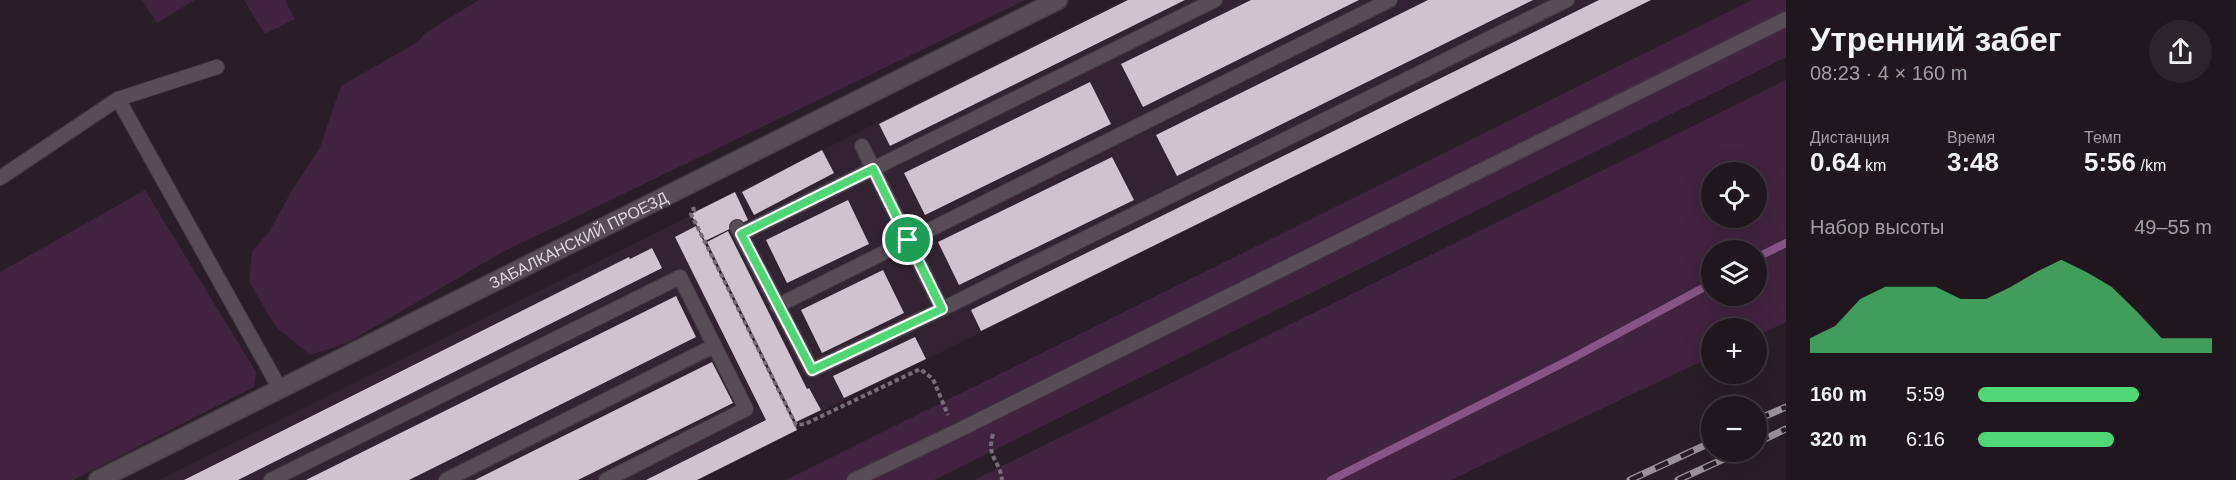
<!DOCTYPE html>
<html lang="ru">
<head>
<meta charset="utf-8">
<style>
  :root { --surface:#1f161e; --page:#2c232b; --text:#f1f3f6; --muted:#a19fa4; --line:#3c353c; --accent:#4fd675 }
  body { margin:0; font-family:Helvetica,sans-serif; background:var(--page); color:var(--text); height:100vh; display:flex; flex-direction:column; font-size:22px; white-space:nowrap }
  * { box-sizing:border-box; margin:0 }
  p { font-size:20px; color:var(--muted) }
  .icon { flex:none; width:33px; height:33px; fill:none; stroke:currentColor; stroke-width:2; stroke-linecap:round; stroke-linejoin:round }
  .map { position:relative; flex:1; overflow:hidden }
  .sheet { display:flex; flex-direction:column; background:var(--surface); width:450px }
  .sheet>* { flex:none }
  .controls { position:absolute; left:1701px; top:162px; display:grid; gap:12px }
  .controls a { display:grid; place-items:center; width:66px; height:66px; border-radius:50%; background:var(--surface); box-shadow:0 6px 24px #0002,0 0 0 2px var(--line); font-size:30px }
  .pin { position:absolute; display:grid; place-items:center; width:51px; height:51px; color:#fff; margin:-26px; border:3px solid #fff; border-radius:50%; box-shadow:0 2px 6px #0007 }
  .round { display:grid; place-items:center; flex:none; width:63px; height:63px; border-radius:32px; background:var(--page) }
  .headline { display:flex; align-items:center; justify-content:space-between; height:102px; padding:0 24px }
  h1 { font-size:33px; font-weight:700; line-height:45px }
  .figures { display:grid; grid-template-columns:repeat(3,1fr); gap:9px; height:102px; padding:6px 24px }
  .figures div { display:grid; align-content:center }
  .figures b { font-size:26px; font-weight:700 }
  .figures small { font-size:16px; font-weight:400 }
  .figures p { font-size:16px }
  .chart { height:168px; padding:12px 24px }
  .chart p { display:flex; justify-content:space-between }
  .chart svg { width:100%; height:108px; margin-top:6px; fill:var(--accent); opacity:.7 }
  ul { padding:0 24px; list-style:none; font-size:20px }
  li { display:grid; grid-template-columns:96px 72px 1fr; align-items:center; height:45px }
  li i { height:15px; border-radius:8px; background:var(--accent) }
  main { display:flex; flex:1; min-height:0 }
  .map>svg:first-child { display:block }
  .built { fill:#332332 }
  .green { fill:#40233e; fill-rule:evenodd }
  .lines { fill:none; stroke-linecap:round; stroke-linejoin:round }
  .stream { stroke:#865583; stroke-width:8 }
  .building { fill:#d1c2cf }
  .lane-casing { stroke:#433942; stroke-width:16 }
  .street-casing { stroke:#433942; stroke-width:21 }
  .path { stroke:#786e77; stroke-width:4; stroke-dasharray:4.5 3; stroke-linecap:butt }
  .lane { stroke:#584c57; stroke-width:14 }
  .street { stroke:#584c57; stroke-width:18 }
  .rail-casing { stroke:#9b929a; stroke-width:7 }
  .rail { stroke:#291e28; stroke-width:4.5; stroke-dasharray:14; stroke-linecap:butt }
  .route-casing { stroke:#fff; stroke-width:12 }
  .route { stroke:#4fd675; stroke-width:8 }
  .labels { text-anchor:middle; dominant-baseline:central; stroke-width:6; stroke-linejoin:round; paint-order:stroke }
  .street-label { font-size:16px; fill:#ddd6dc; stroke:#291e28 }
</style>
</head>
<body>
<main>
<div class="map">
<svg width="1786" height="480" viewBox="0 0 1786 480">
  <rect width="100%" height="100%" fill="#291e28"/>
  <!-- built -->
  <path class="built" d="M1124,0H1652L796,424L798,430L698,480H159Z"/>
  <!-- green -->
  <g class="green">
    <path d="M142,0H195L157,23Z"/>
    <path d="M244,0H285L295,19L265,34Z"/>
    <path d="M479,0H1025L501,253L347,343L310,355L276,327L249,282L252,251L269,232L290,194L320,147L341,86L418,42L425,33Z"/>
    <path d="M1752,0H1786V57L934,480H786Z"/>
    <path d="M1786,80V322L1757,336L1756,328H1712L1711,357L1451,480H974ZM1712,172H1756V218H1712ZM1712,250H1756V296H1712Z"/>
    <path d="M145,190L256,372L254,387L73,480H0V272Z"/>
  </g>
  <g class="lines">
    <!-- stream -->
    <g class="stream">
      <path d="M1756,258L1786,243"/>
      <path d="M1331,480L1569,360L1712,283"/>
    </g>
  </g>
  <!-- building -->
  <g class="building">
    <path d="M1128,0H1185L890,146L879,124Z"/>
    <path d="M1251,0H1359L1143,107L1121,64Z"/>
    <path d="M1428,0H1533L1177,176L1156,135Z"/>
    <path d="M1599,0H1651L981,331L971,310Z"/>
    <path d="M1090,82L1111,124L925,215L904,173Z"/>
    <path d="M822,150L834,173L754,215L742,192Z"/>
    <path d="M1112,157L1134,200L959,285L938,242Z"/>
    <path d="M735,192L748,220L705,241L691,214Z"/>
    <path d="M848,200L869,244L787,283L766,240Z"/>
    <path d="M696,226L797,430L697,480H646L766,420L675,237Z"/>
    <path d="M728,231L807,389L809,388L821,410L796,422L707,242Z"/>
    <path d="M652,248L662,268L238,480H184L629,257L630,259Z"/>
    <path d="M883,270L904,313L822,353L801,310Z"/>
    <path d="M676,296L696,337L409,480H306Z"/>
    <path d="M915,337L926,359L844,398L833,376Z"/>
    <path d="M712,362L733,403L578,480H475Z"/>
  </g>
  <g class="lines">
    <defs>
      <g id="lane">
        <path d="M118,99L280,389"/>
        <path d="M862,146L942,309"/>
        <path d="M0,178L118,99L217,67"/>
        <path d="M737,227L812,370L942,309L1567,0"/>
        <path d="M741,234L1215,0"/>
        <path d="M777,306L1390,0"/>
        <path d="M271,480L680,277L746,409L606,480"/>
        <path d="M446,480L714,346"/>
        <path d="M854,480L957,431L1786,19"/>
      </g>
      <g id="street">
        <path id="s1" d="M98,480L1058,0"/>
      </g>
    </defs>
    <!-- lane casing -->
    <use href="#lane" class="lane-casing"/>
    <!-- street casing -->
    <use href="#street" class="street-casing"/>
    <!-- path -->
    <g class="path">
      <path d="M693,207L694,211L691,214L796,425L805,424L920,369L933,379L948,415"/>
      <path d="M993,434C986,458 1000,460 1002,480"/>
    </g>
    <!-- lane -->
    <use href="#lane" class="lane"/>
    <!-- street -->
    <use href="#street" class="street"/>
    <defs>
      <g id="rail">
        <path d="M1756,420L1786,407"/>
        <path d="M1756,443L1786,429"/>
        <path d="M1630,480L1712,442"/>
        <path d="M1678,480L1739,452"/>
      </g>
    </defs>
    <!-- rail casing -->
    <use href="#rail" class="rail-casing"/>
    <!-- rail -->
    <use href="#rail" class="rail"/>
  </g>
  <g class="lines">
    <defs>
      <path id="route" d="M873,169L942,309L812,370L741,234Z"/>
    </defs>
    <!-- route casing -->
    <use href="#route" class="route-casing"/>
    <!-- route -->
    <use href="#route" class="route"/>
  </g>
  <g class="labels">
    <!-- street labels -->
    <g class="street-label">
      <text stroke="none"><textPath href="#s1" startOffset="537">ЗАБАЛКАНСКИЙ ПРОЕЗД</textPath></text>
    </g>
  </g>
</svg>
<div class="controls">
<a><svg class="icon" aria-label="locate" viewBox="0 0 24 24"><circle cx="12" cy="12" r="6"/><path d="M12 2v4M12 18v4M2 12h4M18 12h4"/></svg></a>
<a><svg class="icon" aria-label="layers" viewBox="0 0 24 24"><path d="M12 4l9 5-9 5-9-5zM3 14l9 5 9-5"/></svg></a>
<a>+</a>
<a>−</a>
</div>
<div class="pin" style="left:908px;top:240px;background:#1e9e55"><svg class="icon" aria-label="arrive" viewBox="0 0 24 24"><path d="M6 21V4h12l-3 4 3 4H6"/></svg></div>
</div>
<section class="sheet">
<div class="headline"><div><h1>Утренний забег</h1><p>08:23 · 4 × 160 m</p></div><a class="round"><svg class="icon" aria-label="share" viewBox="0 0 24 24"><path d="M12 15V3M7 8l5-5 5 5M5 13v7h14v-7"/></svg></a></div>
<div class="figures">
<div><p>Дистанция</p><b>0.64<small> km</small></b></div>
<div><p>Время</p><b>3:48</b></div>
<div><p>Темп</p><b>5:56<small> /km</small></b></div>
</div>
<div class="chart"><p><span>Набор высоты</span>49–55 m</p>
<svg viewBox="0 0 160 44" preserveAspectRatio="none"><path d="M0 44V38L10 33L20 22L30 17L40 17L50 17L60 22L70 22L80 17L90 11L100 6L110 11L120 17L130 27L140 38L150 38L160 38V44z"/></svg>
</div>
<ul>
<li><b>160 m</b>5:59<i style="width:69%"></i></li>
<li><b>320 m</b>6:16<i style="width:58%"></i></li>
</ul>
</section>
</main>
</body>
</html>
